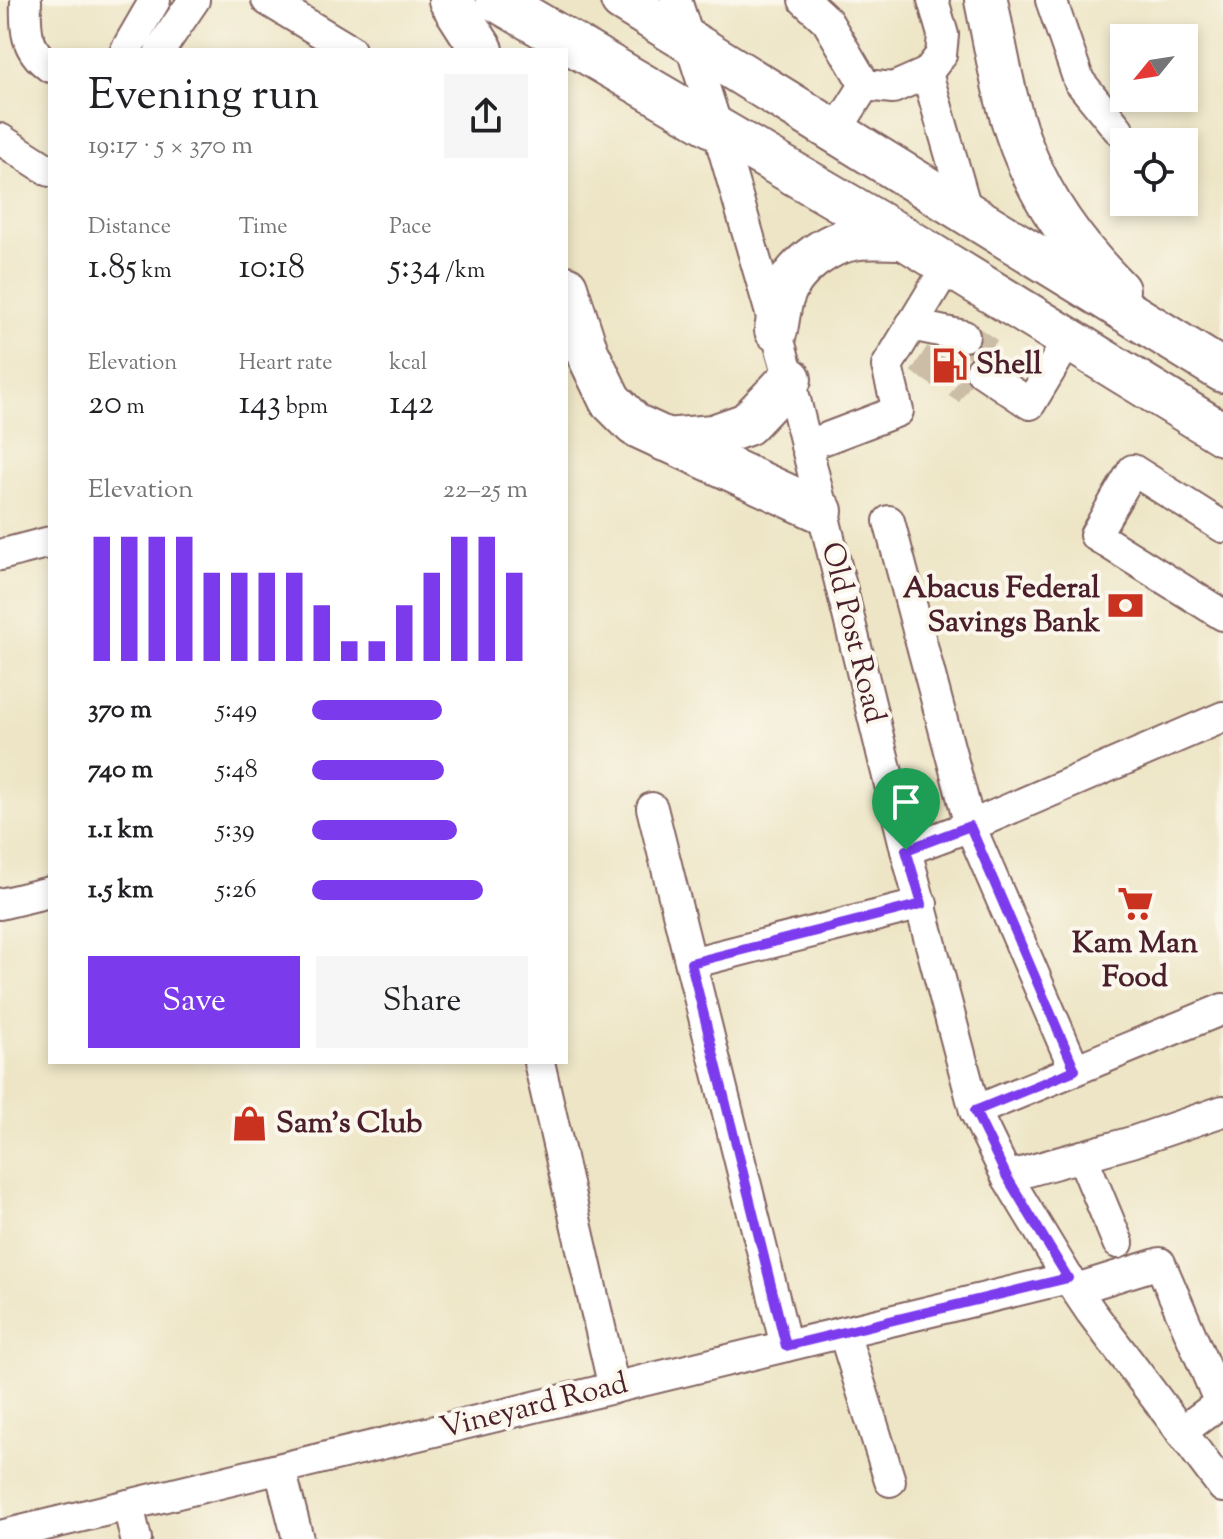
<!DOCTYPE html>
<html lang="en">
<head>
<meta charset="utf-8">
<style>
  :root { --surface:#fff; --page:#f6f6f6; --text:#202124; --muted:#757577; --accent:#7c3aed }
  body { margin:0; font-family:"Sorts Mill Goudy",serif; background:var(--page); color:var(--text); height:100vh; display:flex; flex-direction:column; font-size:30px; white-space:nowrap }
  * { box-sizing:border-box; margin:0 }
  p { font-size:26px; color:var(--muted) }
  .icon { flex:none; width:44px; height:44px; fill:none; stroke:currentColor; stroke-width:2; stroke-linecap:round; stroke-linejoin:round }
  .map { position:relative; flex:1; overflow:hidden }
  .side { position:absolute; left:48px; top:48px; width:520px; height:1016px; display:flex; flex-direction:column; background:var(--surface); border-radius:0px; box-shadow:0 4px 12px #0003 }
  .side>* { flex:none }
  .needle { width:52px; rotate:240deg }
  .controls { position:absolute; left:1110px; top:24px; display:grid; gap:16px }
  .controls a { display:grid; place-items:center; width:88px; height:88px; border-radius:0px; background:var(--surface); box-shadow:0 4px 12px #0003; font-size:40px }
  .pin { position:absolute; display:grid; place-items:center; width:68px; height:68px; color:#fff; margin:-82px -34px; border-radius:50% 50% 50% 0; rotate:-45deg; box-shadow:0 0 8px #0007 }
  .pin .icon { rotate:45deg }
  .round { display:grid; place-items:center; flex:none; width:84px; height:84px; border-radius:0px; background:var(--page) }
  .overview { display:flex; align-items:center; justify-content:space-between; height:136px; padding:0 40px }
  h1 { font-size:44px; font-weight:600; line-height:60px }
  .metrics { display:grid; grid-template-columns:repeat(3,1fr); gap:12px; height:136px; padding:8px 40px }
  .metrics div { display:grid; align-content:center }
  .metrics b { font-size:34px; font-weight:600 }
  .metrics small { font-size:22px; font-weight:400 }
  .metrics p { font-size:22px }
  .chart { height:224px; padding:16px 40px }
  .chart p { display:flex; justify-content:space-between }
  .chart svg { width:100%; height:144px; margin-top:8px; stroke:var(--accent); stroke-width:6 }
  .primary-button { display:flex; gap:16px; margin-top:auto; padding:16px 40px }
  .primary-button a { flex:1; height:92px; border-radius:0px; background:var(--accent); color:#fff; font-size:32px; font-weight:600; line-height:92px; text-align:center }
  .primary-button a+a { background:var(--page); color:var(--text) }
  ul { padding:0 40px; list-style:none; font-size:26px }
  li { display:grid; grid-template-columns:128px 96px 1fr; align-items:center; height:60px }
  li i { height:20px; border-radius:10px; background:var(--accent) }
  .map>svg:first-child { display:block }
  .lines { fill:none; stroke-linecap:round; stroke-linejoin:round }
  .minor-tunnel { stroke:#ccbda6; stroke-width:30; stroke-dasharray:30 15; stroke-linecap:butt }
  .minor-casing { stroke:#836461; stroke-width:34 }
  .highway-casing { stroke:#836461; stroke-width:46 }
  .minor { stroke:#fff; stroke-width:30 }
  .highway { stroke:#fff; stroke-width:42 }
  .route-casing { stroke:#fff; stroke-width:16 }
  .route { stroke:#7c3aed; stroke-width:10 }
  .labels { text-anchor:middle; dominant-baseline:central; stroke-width:8; stroke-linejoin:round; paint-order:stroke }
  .poi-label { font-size:30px; font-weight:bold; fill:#4a1f2b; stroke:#fbf7ec; text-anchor:start }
  .street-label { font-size:30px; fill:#4a1f2b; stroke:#fbf7ec }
</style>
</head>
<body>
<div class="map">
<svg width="1223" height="1539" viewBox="0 0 1223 1539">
  <rect width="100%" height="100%" fill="#fbf7ec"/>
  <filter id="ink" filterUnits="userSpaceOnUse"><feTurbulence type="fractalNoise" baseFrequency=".0125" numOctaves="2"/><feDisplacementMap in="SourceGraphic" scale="16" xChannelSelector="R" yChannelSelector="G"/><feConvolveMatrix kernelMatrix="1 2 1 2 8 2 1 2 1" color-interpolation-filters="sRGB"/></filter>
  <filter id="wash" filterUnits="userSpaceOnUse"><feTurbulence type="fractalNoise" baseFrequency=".006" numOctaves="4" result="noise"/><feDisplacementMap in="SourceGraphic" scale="32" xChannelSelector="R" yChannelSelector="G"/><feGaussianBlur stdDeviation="1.8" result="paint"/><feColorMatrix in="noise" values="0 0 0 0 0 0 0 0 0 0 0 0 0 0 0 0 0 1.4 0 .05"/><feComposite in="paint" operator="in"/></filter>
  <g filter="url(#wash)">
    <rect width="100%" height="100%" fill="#ede5c5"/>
  </g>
  <g filter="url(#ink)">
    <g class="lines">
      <!-- minor-tunnel -->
      <g class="minor-tunnel">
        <path d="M964,336L991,354"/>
        <path d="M919,359L967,390"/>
      </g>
      <defs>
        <g id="minor">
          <path d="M26,0C25,29 25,49 50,67"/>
          <path d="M267,0L350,50"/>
          <path d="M676,0L717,127L790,379L906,850L975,1111L1007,1177L1068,1278L1091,1312L1223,1487"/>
          <path d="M804,0L827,21L865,85L893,88L927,73L941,55L943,35L933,0"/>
          <path d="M1051,0L1079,81L1118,129"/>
          <path d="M126,50L155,0"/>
          <path d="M160,50L194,0"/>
          <path d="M927,73L967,212"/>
          <path d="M836,131L865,85"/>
          <path d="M0,139L50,171"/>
          <path d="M911,325L964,336"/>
          <path d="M981,371L1030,404L1069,339"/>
          <path d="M806,446L898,411L887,366L948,265"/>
          <path d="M889,521L970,826L1075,1070"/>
          <path d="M1223,527L1133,470L1095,535L1223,615"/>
          <path d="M0,555L50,542"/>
          <path d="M652,808L786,1346"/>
          <path d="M906,850L970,826L1223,717"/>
          <path d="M0,904L50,892"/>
          <path d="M691,963L922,904"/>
          <path d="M539,1062L614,1388"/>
          <path d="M975,1111L1223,1009"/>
          <path d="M1082,1156L1118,1243"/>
          <path d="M1007,1177L1132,1142L1223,1111"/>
          <path d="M1076,1289L1160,1263L1220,1403L1181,1432"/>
          <path d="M844,1333L890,1481"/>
          <path d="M280,1469L298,1539"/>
          <path d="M128,1505L136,1539"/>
          <path d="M0,1536L1068,1278"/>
        </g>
        <g id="highway">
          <path d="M450,0L482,50"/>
          <path d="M497,0L904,238L1223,434"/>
          <path d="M622,0L1223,371"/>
          <path d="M986,0C997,53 1005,110 1027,160C1048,210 1080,252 1118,290"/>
          <path d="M566,287L587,352L610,400L635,425L821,511"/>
          <path d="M776,330C778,320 779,309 782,299C791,268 828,241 859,238C874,237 890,238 904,238"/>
          <path d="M665,440L713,436L747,424L790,379"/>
        </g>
      </defs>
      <!-- minor casing -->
      <use href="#minor" class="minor-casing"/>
      <!-- highway casing -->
      <use href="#highway" class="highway-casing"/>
      <!-- minor -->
      <use href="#minor" class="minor"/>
      <!-- highway -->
      <use href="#highway" class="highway"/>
    </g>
  </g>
  <g class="lines" filter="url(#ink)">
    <defs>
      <path id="route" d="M970,826L1075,1070L975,1111L1007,1177L1068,1278L786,1346L691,963L922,904L906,850Z"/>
    </defs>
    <!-- route casing -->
    <use href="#route" class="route-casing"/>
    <!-- route -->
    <use href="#route" class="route"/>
  </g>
  <!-- icons -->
  <defs>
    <symbol id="fuel-bare" viewBox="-9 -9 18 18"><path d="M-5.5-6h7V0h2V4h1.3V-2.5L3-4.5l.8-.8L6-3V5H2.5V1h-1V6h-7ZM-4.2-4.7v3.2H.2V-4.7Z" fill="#c8321e" stroke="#fbf7ec" stroke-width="2.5" paint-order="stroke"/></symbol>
    <symbol id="bank-bare" viewBox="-9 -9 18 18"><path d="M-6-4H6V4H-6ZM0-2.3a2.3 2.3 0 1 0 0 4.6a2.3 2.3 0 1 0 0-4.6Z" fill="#c8321e" stroke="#fbf7ec" stroke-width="2.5" paint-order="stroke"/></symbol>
    <symbol id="supermarket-bare" viewBox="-9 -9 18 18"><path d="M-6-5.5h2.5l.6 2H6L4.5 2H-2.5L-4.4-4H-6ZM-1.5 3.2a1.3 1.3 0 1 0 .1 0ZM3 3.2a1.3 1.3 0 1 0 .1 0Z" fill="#c8321e" stroke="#fbf7ec" stroke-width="2.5" paint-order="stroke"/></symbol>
    <symbol id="shop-bare" viewBox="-9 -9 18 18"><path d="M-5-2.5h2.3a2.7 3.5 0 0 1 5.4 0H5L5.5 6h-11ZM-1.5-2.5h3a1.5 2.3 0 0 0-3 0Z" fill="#c8321e" stroke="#fbf7ec" stroke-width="2.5" paint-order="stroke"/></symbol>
  </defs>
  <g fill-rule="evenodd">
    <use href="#fuel-bare" x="924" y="340" width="51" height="51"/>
    <use href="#bank-bare" x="1100" y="580" width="51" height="51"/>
    <use href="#supermarket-bare" x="1110" y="878" width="51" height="51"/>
    <use href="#shop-bare" x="224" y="1098" width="51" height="51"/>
  </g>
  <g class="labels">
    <!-- poi labels -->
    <g class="poi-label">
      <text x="976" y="365">Shell</text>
      <text x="1100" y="589" text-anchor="end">Abacus Federal<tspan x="1100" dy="34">Savings Bank</tspan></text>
      <text x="1135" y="944" text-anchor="middle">Kam Man<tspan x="1135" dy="34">Food</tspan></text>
      <text x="276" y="1124">Sam's Club</text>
    </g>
    <!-- street labels -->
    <g class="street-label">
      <text transform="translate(852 633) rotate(76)">Old Post Road</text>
      <text transform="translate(534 1407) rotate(-14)">Vineyard Road</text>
    </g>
  </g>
</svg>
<div class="controls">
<a><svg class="needle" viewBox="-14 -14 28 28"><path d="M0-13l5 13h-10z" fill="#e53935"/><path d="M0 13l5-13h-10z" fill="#757577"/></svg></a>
<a><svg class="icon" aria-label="locate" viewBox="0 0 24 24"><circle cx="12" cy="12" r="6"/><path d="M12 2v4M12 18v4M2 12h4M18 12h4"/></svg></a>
</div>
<div class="pin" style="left:906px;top:850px;background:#1e9e55"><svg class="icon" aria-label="arrive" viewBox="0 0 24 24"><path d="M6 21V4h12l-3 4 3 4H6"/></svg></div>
<section class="side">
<div class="overview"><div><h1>Evening run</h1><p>19:17 · 5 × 370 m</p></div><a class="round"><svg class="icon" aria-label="share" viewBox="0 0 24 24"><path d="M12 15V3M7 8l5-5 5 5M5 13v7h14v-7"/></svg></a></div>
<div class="metrics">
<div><p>Distance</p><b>1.85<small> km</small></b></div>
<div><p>Time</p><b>10:18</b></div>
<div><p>Pace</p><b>5:34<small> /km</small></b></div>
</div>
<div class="metrics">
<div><p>Elevation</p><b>20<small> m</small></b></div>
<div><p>Heart rate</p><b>143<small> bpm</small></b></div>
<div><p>kcal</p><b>142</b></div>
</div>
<div class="chart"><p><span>Elevation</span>22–25 m</p>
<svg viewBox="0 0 160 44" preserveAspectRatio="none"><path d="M5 44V6M15 44V6M25 44V6M35 44V6M45 44V17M55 44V17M65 44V17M75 44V17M85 44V27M95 44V38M105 44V38M115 44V27M125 44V17M135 44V6M145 44V6M155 44V17"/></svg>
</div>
<ul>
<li><b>370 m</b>5:49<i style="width:60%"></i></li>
<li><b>740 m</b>5:48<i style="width:61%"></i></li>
<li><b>1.1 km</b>5:39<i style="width:67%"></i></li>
<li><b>1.5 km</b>5:26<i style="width:79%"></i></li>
</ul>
<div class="primary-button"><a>Save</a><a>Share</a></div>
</section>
</div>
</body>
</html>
